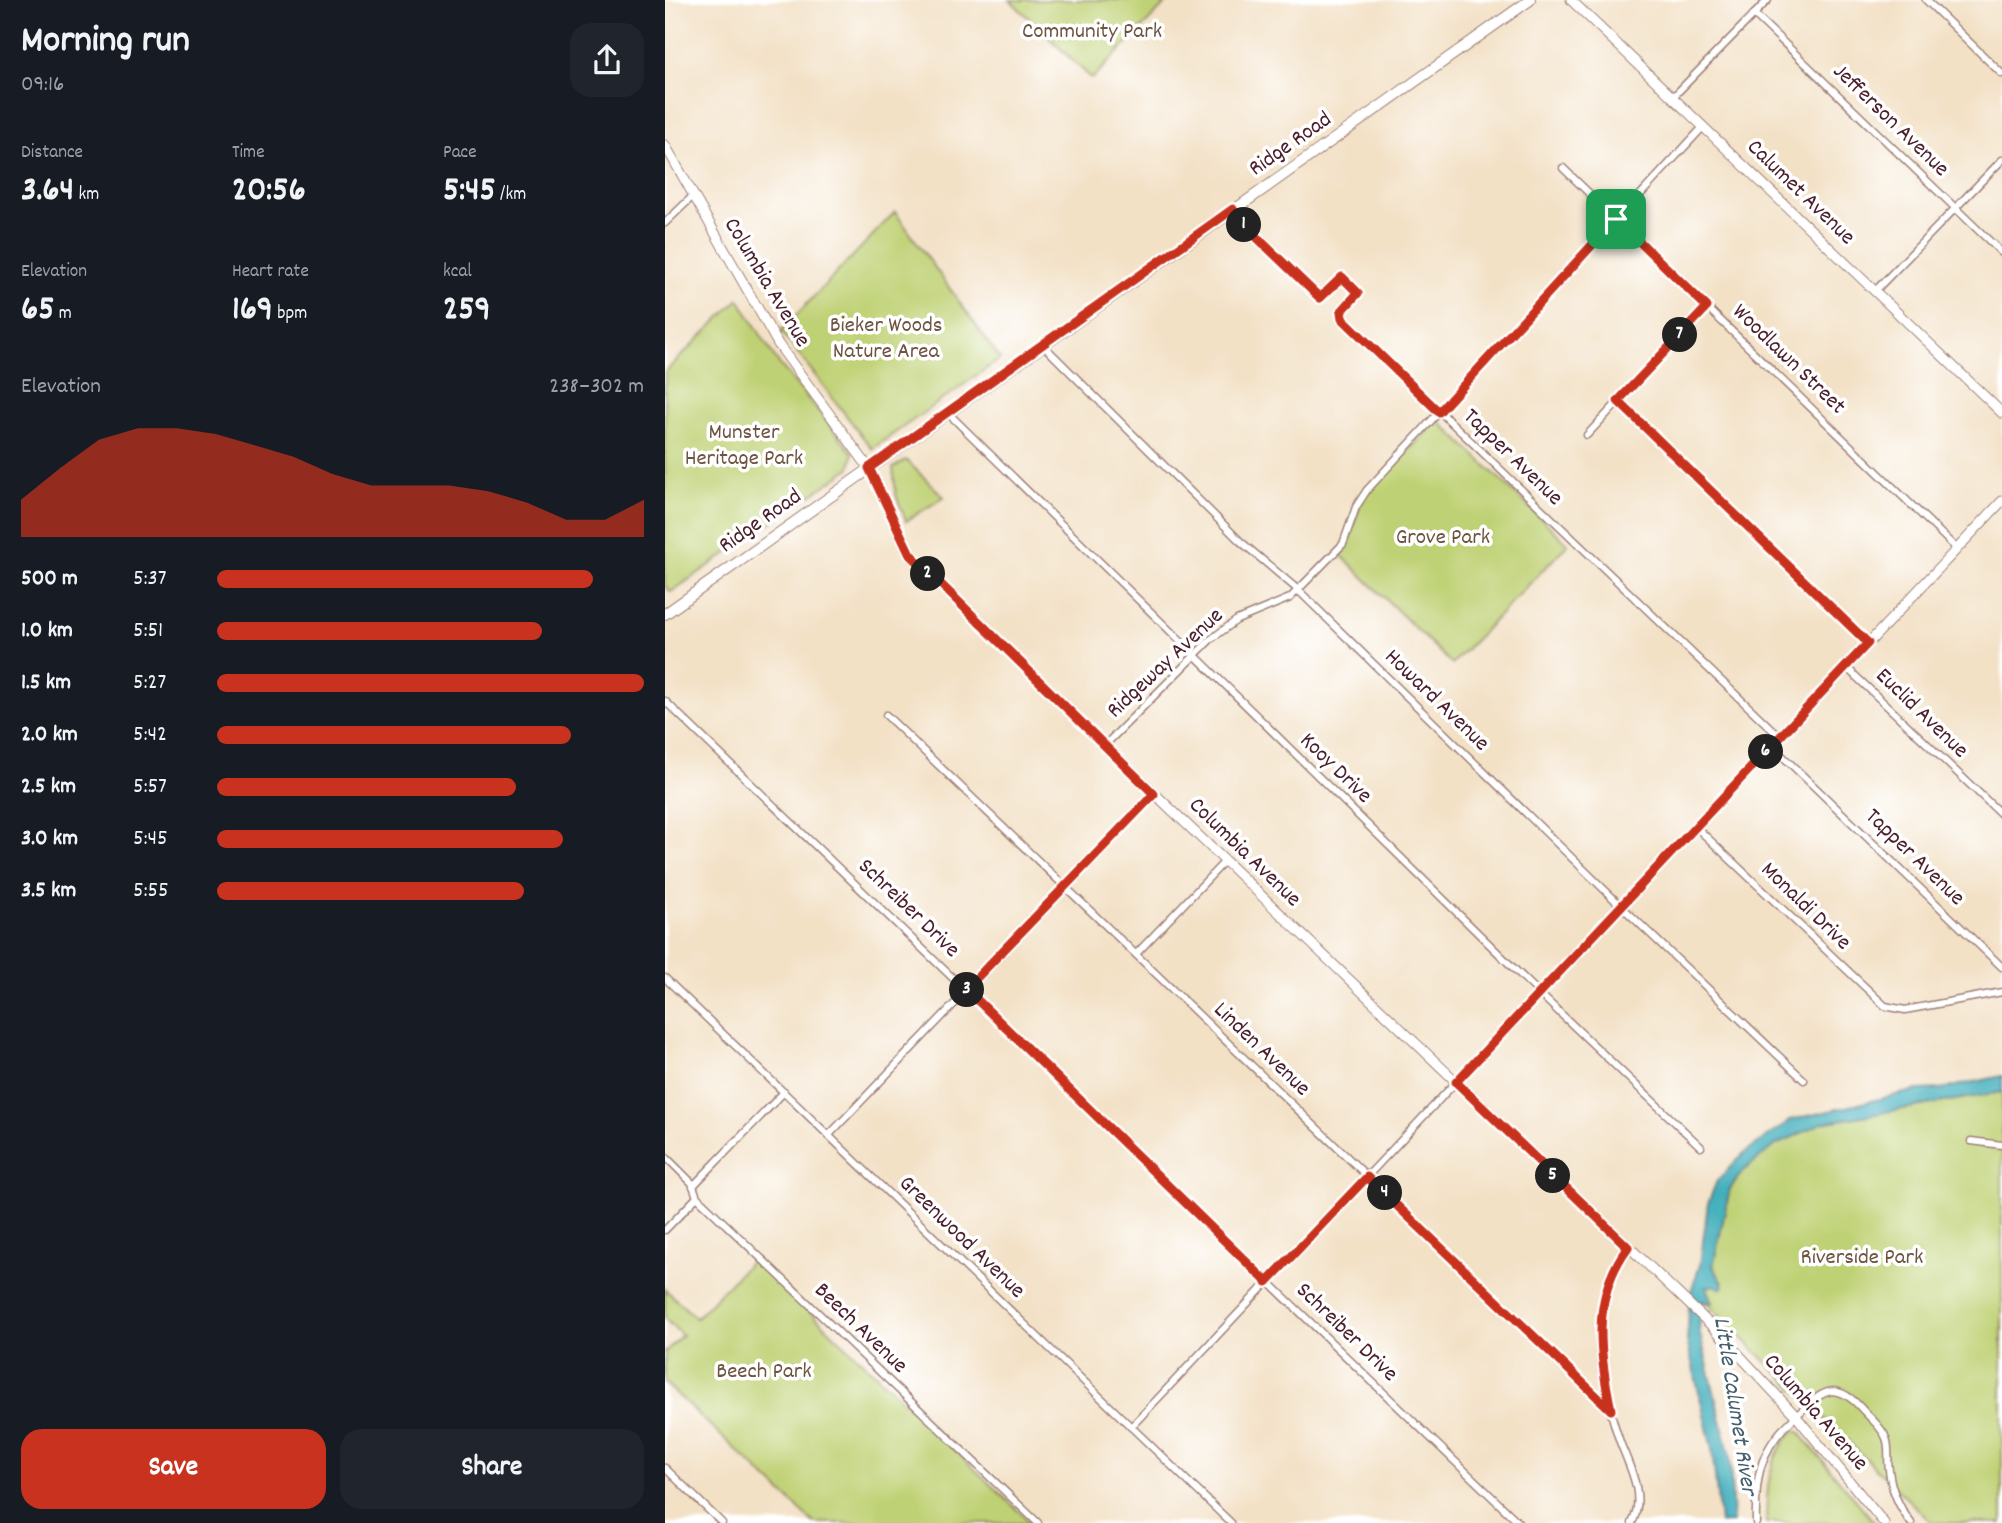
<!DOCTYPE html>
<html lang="en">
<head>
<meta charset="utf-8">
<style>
  :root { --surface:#171b24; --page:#20242c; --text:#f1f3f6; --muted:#9ea1a6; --accent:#c8321e }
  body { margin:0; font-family:Dekko,sans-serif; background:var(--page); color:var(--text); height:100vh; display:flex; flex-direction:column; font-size:26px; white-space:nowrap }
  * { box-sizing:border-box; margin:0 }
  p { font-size:23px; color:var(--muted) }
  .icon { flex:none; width:38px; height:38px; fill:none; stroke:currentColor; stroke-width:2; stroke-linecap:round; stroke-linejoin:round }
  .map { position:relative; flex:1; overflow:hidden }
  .panel { display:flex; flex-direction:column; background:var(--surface); width:665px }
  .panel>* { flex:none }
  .pin { position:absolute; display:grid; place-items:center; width:60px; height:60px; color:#fff; margin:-30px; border-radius:14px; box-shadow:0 4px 10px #0006 }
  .km { position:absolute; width:35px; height:35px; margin:-18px; border-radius:50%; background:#222; color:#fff; font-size:19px; line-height:35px; text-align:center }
  .round { display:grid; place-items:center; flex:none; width:74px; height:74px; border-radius:21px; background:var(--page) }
  .overview { display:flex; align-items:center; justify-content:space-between; height:119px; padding:0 21px }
  h1 { font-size:38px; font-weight:700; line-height:52px }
  .metrics { display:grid; grid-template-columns:repeat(3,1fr); gap:10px; height:119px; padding:7px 21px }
  .metrics div { display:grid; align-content:center }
  .metrics b { font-size:35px; font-weight:700 }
  .metrics small { font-size:19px; font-weight:400 }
  .metrics p { font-size:19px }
  .chart { height:196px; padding:14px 21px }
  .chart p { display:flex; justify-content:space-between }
  .chart svg { width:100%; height:126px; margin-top:7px; fill:var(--accent); opacity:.7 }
  .button { display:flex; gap:14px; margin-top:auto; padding:14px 21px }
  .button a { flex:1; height:80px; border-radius:21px; background:var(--accent); color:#fff; font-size:28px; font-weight:700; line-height:80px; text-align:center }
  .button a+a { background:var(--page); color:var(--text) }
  ul { padding:0 21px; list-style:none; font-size:23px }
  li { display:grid; grid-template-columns:112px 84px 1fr; align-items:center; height:52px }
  li i { height:18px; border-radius:9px; background:var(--accent) }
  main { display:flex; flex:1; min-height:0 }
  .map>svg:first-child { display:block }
  .green { fill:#bfd174; stroke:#847850; stroke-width:2 }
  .water { fill:#3faebb; stroke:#446673; stroke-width:2 }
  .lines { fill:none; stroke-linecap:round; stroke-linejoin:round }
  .street-casing { stroke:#9e8078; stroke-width:9 }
  .secondary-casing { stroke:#9e8078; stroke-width:11 }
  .primary-casing { stroke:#9e8078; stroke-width:12 }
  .street { stroke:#fff; stroke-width:6 }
  .secondary { stroke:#fff; stroke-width:9 }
  .primary { stroke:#fff; stroke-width:10 }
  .route-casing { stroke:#fff; stroke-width:14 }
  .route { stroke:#c8321e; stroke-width:9 }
  .labels { text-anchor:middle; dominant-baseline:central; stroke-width:7; stroke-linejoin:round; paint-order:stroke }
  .park-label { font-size:23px; fill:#6d5441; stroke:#fff }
  .street-label { font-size:23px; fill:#4a1f2b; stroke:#fff }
  .water-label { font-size:24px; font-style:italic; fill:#455f6c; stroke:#fff }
</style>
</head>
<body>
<main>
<section class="panel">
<div class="overview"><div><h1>Morning run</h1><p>09:16</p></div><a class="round"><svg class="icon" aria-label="share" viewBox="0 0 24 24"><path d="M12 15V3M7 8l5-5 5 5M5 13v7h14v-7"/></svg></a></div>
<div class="metrics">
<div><p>Distance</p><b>3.64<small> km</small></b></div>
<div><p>Time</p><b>20:56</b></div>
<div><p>Pace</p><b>5:45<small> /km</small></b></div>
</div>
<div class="metrics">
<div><p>Elevation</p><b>65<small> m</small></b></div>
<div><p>Heart rate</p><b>169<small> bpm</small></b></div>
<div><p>kcal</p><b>259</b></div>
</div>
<div class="chart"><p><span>Elevation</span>238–302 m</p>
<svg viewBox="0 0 160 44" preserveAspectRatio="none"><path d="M0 44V31L10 20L20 10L30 6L40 6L50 8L60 12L70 16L80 22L90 26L100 26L110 26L120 28L130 32L140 38L150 38L160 31V44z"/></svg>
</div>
<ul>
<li><b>500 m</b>5:37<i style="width:88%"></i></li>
<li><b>1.0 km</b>5:51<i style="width:76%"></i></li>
<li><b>1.5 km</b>5:27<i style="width:100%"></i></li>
<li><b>2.0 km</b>5:42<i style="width:83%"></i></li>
<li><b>2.5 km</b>5:57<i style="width:70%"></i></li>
<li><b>3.0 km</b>5:45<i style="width:81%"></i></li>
<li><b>3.5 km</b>5:55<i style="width:72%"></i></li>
</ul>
<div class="button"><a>Save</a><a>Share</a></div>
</section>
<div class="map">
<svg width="1337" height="1523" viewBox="0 0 1337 1523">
  <rect width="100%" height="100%" fill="#fff"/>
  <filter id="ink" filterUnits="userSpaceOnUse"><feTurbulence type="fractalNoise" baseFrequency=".0143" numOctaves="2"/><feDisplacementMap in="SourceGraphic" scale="14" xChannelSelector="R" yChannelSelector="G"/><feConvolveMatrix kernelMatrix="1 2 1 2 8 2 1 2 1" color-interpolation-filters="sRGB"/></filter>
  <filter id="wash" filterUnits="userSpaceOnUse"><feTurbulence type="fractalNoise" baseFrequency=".00686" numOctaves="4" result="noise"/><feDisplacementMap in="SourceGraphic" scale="28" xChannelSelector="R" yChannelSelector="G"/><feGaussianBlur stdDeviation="1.57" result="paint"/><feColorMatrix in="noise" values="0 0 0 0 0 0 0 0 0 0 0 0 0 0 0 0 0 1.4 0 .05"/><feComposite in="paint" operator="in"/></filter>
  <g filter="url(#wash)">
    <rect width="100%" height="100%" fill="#f3e1c6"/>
    <!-- green -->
    <g class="green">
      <path d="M345,0H504L427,79Z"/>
      <path d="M230,212L335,359L207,449L116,331Z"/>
      <path d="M74,299L111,360L188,453L185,468L6,592L0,586V372Z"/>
      <path d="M773,420L903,544L787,664L675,554L686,538L697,498Z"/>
      <path d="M241,460L279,497L241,521L231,495L228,468Z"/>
      <path d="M1337,1092V1523H1267L1041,1303H1047L1040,1289L1042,1286L1058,1283L1048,1266L1065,1189L1079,1170L1111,1145L1157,1123Z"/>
      <path d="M89,1258L366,1523H149L0,1383V1352L17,1335L0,1319V1289L31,1318Z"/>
      <path d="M1129,1431L1134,1432L1210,1523H1101C1102,1489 1102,1456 1129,1431Z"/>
    </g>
    <!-- water -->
    <path class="water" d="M1337,1076V1092L1157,1123L1111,1145L1079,1170L1065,1188L1048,1266L1059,1286L1056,1289L1050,1285L1041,1287L1047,1303L1037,1301L1034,1330L1065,1457L1068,1523H1055L1047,1449L1022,1341L1025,1294L1035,1265L1043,1203L1052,1181L1079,1153L1126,1120L1252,1090L1276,1089Z"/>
  </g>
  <g filter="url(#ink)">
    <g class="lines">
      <defs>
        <g id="street">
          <path d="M1261,0L1337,74"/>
          <path d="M1089,14L1337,253"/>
          <path d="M1008,97L1103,0"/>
          <path d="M898,168L1292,549"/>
          <path d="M568,209L580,226L655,298L677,277L693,293L676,311L677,318L1115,737"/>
          <path d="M0,223L28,196"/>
          <path d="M1210,291L1337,160"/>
          <path d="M379,346L575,541L632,589L956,906L1139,1080"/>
          <path d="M953,401L1203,644"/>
          <path d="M283,413L874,993L1036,1147"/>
          <path d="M922,435L1042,307"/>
          <path d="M1181,667L1337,815"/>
          <path d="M0,701L854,1523"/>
          <path d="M221,715L946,1410"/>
          <path d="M441,744L545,640L572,620L625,598L678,544L691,507L702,490L1038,127"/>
          <path d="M1107,746L1337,967"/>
          <path d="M1031,827L1220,1006L1240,1010L1337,992"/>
          <path d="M472,953L560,861"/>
          <path d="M0,978L566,1523"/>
          <path d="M164,1135L490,794"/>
          <path d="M1306,1141L1337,1145"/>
          <path d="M0,1156L27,1183L32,1197L373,1523"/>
          <path d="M28,1186L119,1092"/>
          <path d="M0,1230L32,1197"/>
          <path d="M963,1247C920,1305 933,1378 955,1442C965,1468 981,1496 967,1523"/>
          <path d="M466,1427L791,1082"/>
          <path d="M0,1468L57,1523"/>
          <path d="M1091,1523C1090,1482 1093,1451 1125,1422C1153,1396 1166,1375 1197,1409C1205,1418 1217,1427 1221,1438C1225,1447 1222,1460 1224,1470C1226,1490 1234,1507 1246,1523"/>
        </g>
        <g id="secondary">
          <path d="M906,0L1337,413"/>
          <path d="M0,145L113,344L204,468L245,554L490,794L1050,1329L1131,1416L1219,1523"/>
          <path d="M791,1082L1337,501"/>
        </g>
        <path id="primary" d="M0,614L865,0"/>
      </defs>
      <!-- street casing -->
      <use href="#street" class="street-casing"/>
      <!-- secondary casing -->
      <use href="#secondary" class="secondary-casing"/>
      <!-- primary casing -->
      <use href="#primary" class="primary-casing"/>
      <!-- street -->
      <use href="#street" class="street"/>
      <!-- secondary -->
      <use href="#secondary" class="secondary"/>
      <!-- primary -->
      <use href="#primary" class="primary"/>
    </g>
  </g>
  <g class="lines" filter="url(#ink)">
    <defs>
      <path id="route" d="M568,209L580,226L655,298L677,277L693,293L676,312L677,318L774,412L951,219L1042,307L953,401L1203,643L791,1082L963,1247C926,1297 934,1353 946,1410L702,1177L602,1282L301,989L489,794L245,554L204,468Z"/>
    </defs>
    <!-- route casing -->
    <use href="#route" class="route-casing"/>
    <!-- route -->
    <use href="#route" class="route"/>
  </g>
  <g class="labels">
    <!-- park labels -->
    <g class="park-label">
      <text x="427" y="32">Community Park</text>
      <text x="221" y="326">Bieker Woods<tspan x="221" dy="26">Nature Area</tspan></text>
      <text x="79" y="433">Munster<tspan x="79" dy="26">Heritage Park</tspan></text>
      <text x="778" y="538">Grove Park</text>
      <text x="1197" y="1258">Riverside Park</text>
      <text x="99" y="1372">Beech Park</text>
    </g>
    <!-- street labels -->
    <g class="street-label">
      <text transform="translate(1225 121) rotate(44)">Jefferson Avenue</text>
      <text transform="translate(626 145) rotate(-35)">Ridge Road</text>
      <text transform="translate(1135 193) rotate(44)">Calumet Avenue</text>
      <text transform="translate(101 283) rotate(59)">Columbia Avenue</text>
      <text transform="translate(1123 360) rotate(44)">Woodlawn Street</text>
      <text transform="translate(847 458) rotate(44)">Tapper Avenue</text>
      <text transform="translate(96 522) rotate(-35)">Ridge Road</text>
      <text transform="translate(501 664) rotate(-43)">Ridgeway Avenue</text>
      <text transform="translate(771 701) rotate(44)">Howard Avenue</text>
      <text transform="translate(1256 714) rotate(44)">Euclid Avenue</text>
      <text transform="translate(670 769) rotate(44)">Kooy Drive</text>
      <text transform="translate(579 853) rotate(44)">Columbia Avenue</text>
      <text transform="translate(1249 858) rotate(44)">Tapper Avenue</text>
      <text transform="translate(1140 907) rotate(44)">Monaldi Drive</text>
      <text transform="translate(243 909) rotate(44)">Schreiber Drive</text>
      <text transform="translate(596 1050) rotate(44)">Linden Avenue</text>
      <text transform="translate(296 1238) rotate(44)">Greenwood Avenue</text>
      <text transform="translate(195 1329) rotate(44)">Beech Avenue</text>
      <text transform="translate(681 1333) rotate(44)">Schreiber Drive</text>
      <text transform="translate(1150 1413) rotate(49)">Columbia Avenue</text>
    </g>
    <!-- water labels -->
    <g class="water-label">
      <text transform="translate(1069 1406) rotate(81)">Little Calumet River</text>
    </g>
  </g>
</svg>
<div class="pin" style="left:951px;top:219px;background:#1e9e55"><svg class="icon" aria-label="arrive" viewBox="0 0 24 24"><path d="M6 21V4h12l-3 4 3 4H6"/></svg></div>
<b class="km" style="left:579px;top:225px">1</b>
<b class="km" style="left:263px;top:574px">2</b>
<b class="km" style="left:302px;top:990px">3</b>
<b class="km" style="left:720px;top:1193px">4</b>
<b class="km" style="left:888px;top:1176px">5</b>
<b class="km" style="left:1101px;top:752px">6</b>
<b class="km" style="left:1015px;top:335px">7</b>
</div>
</main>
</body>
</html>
